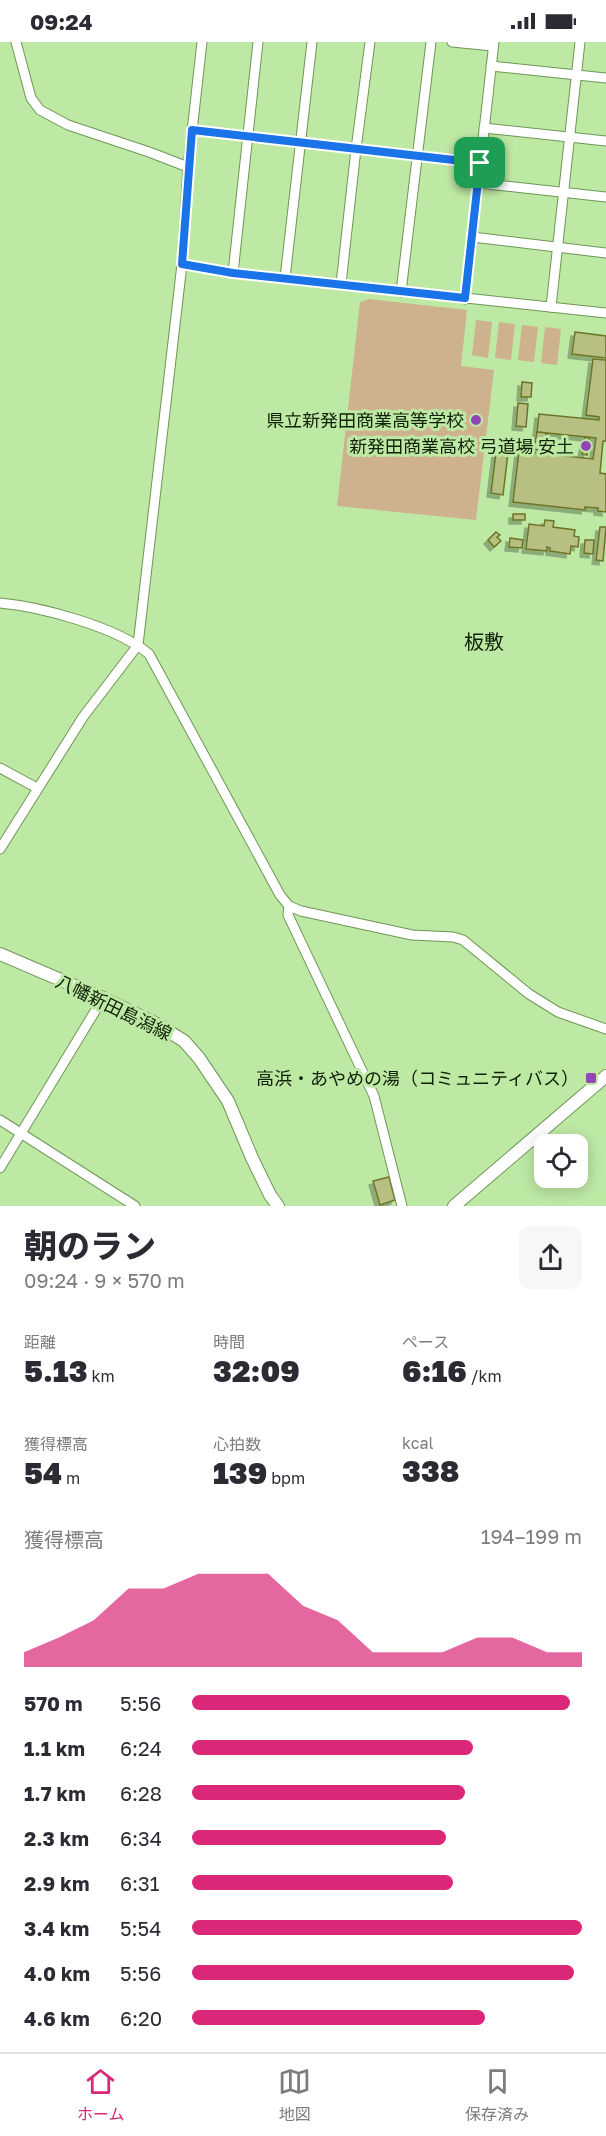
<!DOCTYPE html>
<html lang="ja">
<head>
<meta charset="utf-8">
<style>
  :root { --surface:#fff; --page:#f7f7f7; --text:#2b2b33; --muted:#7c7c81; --line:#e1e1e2; --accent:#db2777 }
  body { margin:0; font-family:"Golos Text","Noto Sans JP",sans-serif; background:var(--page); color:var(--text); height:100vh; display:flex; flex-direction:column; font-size:22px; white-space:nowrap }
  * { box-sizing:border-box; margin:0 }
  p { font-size:20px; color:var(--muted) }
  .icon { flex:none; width:33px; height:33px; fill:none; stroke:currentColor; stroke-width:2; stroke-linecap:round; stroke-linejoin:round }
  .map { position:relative; height:1164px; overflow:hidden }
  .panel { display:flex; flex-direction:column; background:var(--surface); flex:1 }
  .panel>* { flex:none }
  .tools { position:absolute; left:534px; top:1092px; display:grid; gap:12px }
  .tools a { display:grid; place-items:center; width:54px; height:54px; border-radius:12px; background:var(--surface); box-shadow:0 3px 15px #0003; font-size:30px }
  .pin { position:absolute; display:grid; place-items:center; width:51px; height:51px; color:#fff; margin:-26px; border-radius:12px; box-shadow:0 3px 9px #0006 }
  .round { display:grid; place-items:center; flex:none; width:63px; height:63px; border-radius:12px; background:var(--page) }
  .head { display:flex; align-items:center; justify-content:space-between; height:102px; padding:0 24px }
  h1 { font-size:33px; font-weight:800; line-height:45px }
  .metrics { display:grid; grid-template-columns:repeat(3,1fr); gap:9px; height:102px; padding:6px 24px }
  .metrics div { display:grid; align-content:center }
  .metrics b { font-size:30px; font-weight:800 }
  .metrics small { font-size:16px; font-weight:400 }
  .metrics p { font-size:16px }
  .chart { height:168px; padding:12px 24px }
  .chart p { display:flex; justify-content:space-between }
  .chart svg { width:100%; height:108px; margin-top:6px; fill:var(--accent); opacity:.7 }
  ul { padding:0 24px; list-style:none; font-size:20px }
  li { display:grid; grid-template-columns:96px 72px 1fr; align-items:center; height:45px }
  li i { height:15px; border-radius:8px; background:var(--accent) }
  .status { display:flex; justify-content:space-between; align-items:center; height:42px; padding:0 30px; background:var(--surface); direction:ltr }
  .status svg { height:16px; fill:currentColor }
  .dock { display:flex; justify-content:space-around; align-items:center; height:84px; border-top:2px solid var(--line); background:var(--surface); font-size:16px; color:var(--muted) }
  .dock a { display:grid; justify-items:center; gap:3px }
  .dock .active { color:var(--accent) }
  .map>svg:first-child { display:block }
  .green { fill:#ceb28d }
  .building { fill:#b7bf82; stroke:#6c7426; stroke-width:1.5; filter:url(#shadow) }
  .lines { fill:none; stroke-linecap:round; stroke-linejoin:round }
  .minor-casing { stroke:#6f9656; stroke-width:11 }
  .secondary-casing { stroke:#6f9656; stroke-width:14 }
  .minor { stroke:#fff; stroke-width:9 }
  .secondary { stroke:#fff; stroke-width:12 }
  .route-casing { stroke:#fff; stroke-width:12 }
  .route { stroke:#1a73e8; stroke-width:8 }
  .poi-dot { fill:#9345b5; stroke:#bee9a5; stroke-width:2 }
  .labels { text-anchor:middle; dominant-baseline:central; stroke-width:6; stroke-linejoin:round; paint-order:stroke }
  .poi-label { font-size:18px; fill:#102006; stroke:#bee9a5; text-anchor:end }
  .street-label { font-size:18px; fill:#102006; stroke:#bee9a5 }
  .neighbourhood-label { font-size:20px; fill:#102006; stroke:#bee9a5 }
</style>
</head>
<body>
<div class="status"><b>09:24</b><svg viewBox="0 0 49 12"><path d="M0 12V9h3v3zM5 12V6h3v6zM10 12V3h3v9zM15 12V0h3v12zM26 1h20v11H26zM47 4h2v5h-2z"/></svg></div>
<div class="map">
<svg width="606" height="1164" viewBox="0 0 606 1164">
  <defs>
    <filter id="shadow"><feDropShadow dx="-4" dy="4" stdDeviation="0" flood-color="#0004"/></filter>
  </defs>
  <rect width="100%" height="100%" fill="#bee9a5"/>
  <!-- green -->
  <g class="green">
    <path d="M369,257L467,268L461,324L494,328L476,478L337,464L360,260Z"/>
    <path d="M476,278L492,280L488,316L472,313Z"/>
    <path d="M499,280L515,282L511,318L495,316Z"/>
    <path d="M522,283L538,285L534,320L518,318Z"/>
    <path d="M545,285L561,287L557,323L541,321Z"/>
  </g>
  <!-- building -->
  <g class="building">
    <path d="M575,290L606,294V399H603L600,431L606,432V470L598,469V466L585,465V468L513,460L519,409L593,417L596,396L537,390L539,372L599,378V375L586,373L593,317L605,318L606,316L572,312Z"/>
    <path d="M522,340L532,341L531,355H521Z"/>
    <path d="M518,361L528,362L526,385L516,384Z"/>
    <path d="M537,390L546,391L544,409L534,407Z"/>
    <path d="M585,395L589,396L587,413L582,412Z"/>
    <path d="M496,410L508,411L503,453L491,451Z"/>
    <rect x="513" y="472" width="12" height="6"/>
    <path d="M545,478L554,479L553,485L575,488L574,494L579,495L578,505L571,504L570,512L550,509V506L547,505V509L526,507L529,482L544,484Z"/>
    <path d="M600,485H606L603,519L596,518Z"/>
    <path d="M496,490L500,493L497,495L501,499L494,505L488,498Z"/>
    <path d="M510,496L523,498L522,506L509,505Z"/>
    <path d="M585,498H594L593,512L584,511Z"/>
    <path d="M389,1135L395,1158L380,1163L373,1139Z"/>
  </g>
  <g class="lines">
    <defs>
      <g id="minor">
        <path d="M16,0L31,56L40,68L68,83L149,110L188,125"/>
        <path d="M452,0L493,4"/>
        <path d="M491,24L606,36"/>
        <path d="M484,86L606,99"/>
        <path d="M192,88L480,121"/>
        <path d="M478,141L606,155"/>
        <path d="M472,195L606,211"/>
        <path d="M182,222L233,231L606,271"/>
        <path d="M233,231L258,0"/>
        <path d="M285,236L312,0"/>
        <path d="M341,242L356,107L370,0"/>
        <path d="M401,250L431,0"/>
        <path d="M465,257L494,0"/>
        <path d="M551,265L580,0"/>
        <path d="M0,561C42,565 117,585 149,612L280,853L289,864L301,869L412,893L453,895L463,898L529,952L558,970L606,987"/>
        <path d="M0,726L37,746"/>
        <path d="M0,807L83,675L138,603L182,222L188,125L202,0"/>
        <path d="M289,864L288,873L374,1054L402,1164"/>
        <path d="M0,1078L135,1164"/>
        <path d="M0,1126L103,956"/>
      </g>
      <g id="secondary">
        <path d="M0,912L103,956L155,981L184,999L199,1016L228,1059L252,1116L270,1153L278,1164"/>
        <path d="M454,1164L606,1034"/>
      </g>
    </defs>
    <!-- minor casing -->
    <use href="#minor" class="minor-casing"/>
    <!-- secondary casing -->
    <use href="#secondary" class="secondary-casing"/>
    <!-- minor -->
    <use href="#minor" class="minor"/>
    <!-- secondary -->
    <use href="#secondary" class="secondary"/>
  </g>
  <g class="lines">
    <defs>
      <path id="route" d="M192,88L480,121L465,256L233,231L182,222Z"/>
    </defs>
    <!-- route casing -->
    <use href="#route" class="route-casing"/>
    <!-- route -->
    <use href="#route" class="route"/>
  </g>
  <!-- markers -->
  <g class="poi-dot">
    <circle cx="476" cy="378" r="6"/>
    <circle cx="586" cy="404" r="6"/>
    <rect x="585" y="1030" width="12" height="12" rx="3"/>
  </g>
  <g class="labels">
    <!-- poi labels -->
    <g class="poi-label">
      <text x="464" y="378">県立新発田商業高等学校</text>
      <text x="574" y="404">新発田商業高校 弓道場 安土</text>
      <text x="579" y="1036">高浜・あやめの湯（コミュニティバス）</text>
    </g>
    <!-- street labels -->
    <g class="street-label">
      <text transform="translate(114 965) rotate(26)">八幡新田島潟線</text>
    </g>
    <!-- neighbourhood labels -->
    <g class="neighbourhood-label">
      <text x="484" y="599">板敷</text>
    </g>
  </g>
</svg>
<div class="tools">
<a><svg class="icon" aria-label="locate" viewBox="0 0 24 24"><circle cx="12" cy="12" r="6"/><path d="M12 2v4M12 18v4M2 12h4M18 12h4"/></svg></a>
</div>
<div class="pin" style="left:480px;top:121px;background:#1e9e55"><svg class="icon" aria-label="arrive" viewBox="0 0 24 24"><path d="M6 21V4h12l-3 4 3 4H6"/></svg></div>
</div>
<section class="panel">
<div class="head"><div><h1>朝のラン</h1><p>09:24 · 9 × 570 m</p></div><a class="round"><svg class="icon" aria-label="share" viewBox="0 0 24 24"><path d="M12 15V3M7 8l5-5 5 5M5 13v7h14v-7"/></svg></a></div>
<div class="metrics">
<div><p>距離</p><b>5.13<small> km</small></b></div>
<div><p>時間</p><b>32:09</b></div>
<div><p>ペース</p><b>6:16<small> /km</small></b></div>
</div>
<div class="metrics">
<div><p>獲得標高</p><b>54<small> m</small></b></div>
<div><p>心拍数</p><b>139<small> bpm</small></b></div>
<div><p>kcal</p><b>338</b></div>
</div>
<div class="chart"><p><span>獲得標高</span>194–199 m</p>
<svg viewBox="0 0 160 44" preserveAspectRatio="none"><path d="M0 44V38L10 32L20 25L30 12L40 12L50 6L60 6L70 6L80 19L90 25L100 38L110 38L120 38L130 32L140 32L150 38L160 38V44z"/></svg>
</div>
<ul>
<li><b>570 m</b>5:56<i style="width:97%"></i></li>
<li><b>1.1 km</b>6:24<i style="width:72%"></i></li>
<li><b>1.7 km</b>6:28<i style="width:70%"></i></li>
<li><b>2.3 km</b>6:34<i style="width:65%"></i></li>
<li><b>2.9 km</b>6:31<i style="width:67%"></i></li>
<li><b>3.4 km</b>5:54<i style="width:100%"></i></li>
<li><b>4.0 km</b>5:56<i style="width:98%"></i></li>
<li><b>4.6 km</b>6:20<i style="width:75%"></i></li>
</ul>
</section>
<nav class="dock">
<a class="active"><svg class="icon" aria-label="home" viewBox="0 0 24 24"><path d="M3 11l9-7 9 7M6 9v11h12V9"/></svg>ホーム</a>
<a><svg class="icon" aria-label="map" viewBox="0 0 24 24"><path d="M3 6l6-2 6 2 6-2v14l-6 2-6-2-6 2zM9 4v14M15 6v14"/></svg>地図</a>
<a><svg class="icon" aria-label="saved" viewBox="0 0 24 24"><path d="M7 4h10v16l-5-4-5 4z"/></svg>保存済み</a>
</nav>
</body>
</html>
